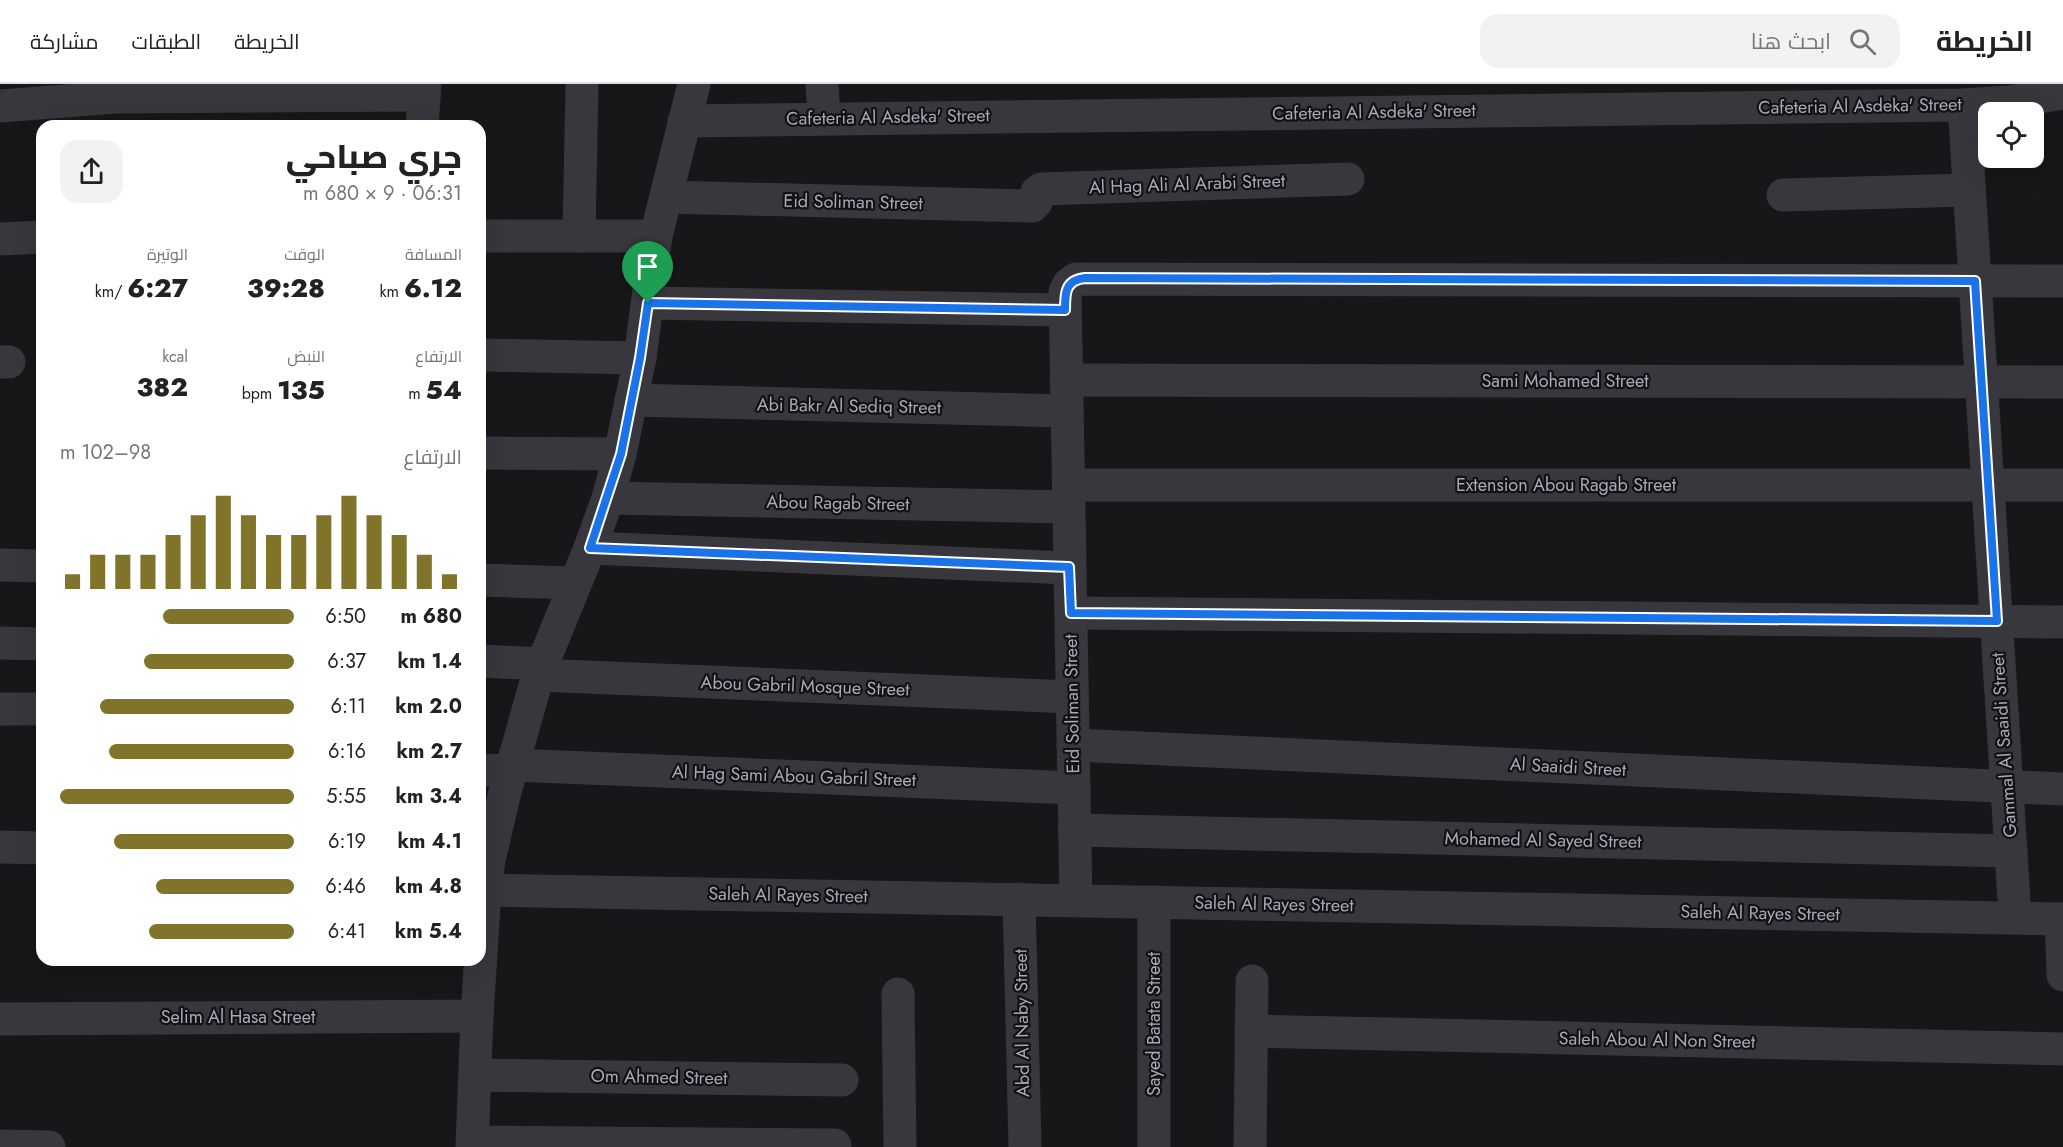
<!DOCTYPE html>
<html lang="ar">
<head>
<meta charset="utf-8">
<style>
  :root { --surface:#fff; --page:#f2f2f2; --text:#222; --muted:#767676; --line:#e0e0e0; --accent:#80732a }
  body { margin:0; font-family:Jost,Cairo,sans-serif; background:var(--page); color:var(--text); direction:rtl; height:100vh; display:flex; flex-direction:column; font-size:22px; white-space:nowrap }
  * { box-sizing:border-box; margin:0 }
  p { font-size:20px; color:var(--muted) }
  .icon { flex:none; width:33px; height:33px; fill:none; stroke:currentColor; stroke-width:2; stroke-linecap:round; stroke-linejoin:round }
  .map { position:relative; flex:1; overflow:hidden; direction:ltr }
  .details { position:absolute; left:36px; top:36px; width:450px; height:846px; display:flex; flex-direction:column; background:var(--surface); border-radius:18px; box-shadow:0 6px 24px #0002; direction:rtl }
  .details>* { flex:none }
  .fabs { position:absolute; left:1978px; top:18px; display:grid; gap:12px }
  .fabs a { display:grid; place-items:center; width:66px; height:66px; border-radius:12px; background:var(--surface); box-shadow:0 6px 24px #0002; font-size:30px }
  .pin { position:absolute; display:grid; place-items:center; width:51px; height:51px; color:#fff; margin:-62px -26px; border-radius:50% 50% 50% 0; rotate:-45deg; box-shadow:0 0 6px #0007 }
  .pin .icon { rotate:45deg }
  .round { display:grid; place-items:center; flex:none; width:63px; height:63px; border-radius:18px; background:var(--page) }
  .summary { display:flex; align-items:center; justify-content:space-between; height:102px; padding:0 24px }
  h1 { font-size:33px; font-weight:800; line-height:45px }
  .metrics { display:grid; grid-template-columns:repeat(3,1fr); gap:9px; height:102px; padding:6px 24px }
  .metrics div { display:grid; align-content:center }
  .metrics b { font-size:26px; font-weight:800 }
  .metrics small { font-size:16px; font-weight:400 }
  .metrics p { font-size:16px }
  .chart { height:168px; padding:12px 24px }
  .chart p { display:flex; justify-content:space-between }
  .chart svg { width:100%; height:108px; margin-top:6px; stroke:var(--accent); stroke-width:6 }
  ul { padding:0 24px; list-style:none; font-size:20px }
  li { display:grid; grid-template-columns:96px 72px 1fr; align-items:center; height:45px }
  li i { height:15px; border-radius:8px; background:var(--accent) }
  header { display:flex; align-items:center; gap:36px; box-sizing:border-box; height:84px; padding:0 30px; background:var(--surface); border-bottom:2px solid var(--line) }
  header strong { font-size:28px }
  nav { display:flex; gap:33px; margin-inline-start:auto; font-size:21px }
  .search { width:420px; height:54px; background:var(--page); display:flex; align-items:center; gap:15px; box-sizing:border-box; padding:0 21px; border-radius:18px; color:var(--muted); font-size:22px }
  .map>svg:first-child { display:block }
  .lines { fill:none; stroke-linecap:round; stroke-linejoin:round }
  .street { stroke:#37373d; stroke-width:33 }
  .route-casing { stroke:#fff; stroke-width:12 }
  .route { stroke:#1a73e8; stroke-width:8 }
  .labels { text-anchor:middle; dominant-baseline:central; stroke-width:4.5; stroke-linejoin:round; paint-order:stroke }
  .street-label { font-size:18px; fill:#a8aab8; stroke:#121113 }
</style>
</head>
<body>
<header>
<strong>الخريطة</strong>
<div class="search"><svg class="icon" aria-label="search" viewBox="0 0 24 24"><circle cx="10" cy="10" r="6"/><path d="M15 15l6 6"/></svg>ابحث هنا</div>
<nav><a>الخريطة</a><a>الطبقات</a><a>مشاركة</a></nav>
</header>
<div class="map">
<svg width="2063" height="1063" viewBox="0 0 2063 1063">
  <rect width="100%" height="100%" fill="#171618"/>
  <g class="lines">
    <!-- street -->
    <g class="street">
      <path d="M822,0L824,34"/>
      <path d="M1964,21L2015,833"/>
      <path d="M0,22L116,13L424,11"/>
      <path d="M684,37L1964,21L2009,18L2063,9"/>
      <path d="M422,42L425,0"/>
      <path d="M1783,111L1969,106"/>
      <path d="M667,113L1032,122L1036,118L1037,108L1041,105L1348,95"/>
      <path d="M480,152H656"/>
      <path d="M579,152L582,0"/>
      <path d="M0,155L42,153"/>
      <path d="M648,219L1065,226"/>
      <path d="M480,271L640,274"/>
      <path d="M0,278H9"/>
      <path d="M1066,296L2063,298"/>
      <path d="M631,316L1067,327"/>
      <path d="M480,369L620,370"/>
      <path d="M1069,401H2063"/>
      <path d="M608,414L1069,423"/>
      <path d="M590,464L1069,484"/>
      <path d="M0,481L42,482"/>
      <path d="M480,496L575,499"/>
      <path d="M1071,529L2063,538"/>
      <path d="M0,559L42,560"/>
      <path d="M480,577L543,580"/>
      <path d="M538,591L1072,613"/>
      <path d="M0,625H42"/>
      <path d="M1073,661L2063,705"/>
      <path d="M513,681L1074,704"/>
      <path d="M480,686L511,687"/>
      <path d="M1075,746L2011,767"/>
      <path d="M0,763L42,764"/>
      <path d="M485,806L2063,835"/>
      <path d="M1019,815L1025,1063"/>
      <path d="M1076,816L1065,208L1069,200L1076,195L2063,197"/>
      <path d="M2061,835L2063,891"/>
      <path d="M898,910L900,1063"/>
      <path d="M0,935L477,932"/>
      <path d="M1251,947L2063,965"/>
      <path d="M475,991L842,996"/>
      <path d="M473,1058L835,1061"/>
      <path d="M0,1062L49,1063"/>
      <path d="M472,1063L477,932L485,806L489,776L505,708L538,591L590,464L608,414L620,370L640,274L656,152L694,0"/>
      <path d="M1154,1063V818"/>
      <path d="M1250,1063L1252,897"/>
    </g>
  </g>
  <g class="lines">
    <defs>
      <path id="route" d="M1085,194L1975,197L1997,537L1071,529L1069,483L590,464L621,370L640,274L648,219L1065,226C1065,209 1065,196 1085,194Z"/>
    </defs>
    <!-- route casing -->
    <use href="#route" class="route-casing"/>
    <!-- route -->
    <use href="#route" class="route"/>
  </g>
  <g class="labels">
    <!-- street labels -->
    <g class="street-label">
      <text transform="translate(1860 22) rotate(-1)">Cafeteria Al Asdeka' Street</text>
      <text transform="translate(1374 28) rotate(-1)">Cafeteria Al Asdeka' Street</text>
      <text transform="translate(888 33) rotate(-1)">Cafeteria Al Asdeka' Street</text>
      <text transform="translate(1187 100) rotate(-2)">Al Hag Ali Al Arabi Street</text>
      <text transform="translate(853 118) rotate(1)">Eid Soliman Street</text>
      <text x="1565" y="297">Sami Mohamed Street</text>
      <text transform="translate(849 322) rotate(1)">Abi Bakr Al Sediq Street</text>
      <text x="1566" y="401">Extension Abou Ragab Street</text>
      <text transform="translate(838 419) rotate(1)">Abou Ragab Street</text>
      <text transform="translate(805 602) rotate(2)">Abou Gabril Mosque Street</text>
      <text transform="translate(1072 620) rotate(-91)">Eid Soliman Street</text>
      <text transform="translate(2004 661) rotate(-94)">Gammal Al Saaidi Street</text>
      <text transform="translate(1568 683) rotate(3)">Al Saaidi Street</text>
      <text transform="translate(794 692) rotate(2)">Al Hag Sami Abou Gabril Street</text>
      <text transform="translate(1543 756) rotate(1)">Mohamed Al Sayed Street</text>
      <text transform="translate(788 811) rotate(1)">Saleh Al Rayes Street</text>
      <text transform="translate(1274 820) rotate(1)">Saleh Al Rayes Street</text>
      <text transform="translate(1760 829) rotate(1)">Saleh Al Rayes Street</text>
      <text x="238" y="933">Selim Al Hasa Street</text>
      <text transform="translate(1022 939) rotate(-91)">Abd Al Naby Street</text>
      <text transform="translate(1154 940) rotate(-90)">Sayed Batata Street</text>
      <text transform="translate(1657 956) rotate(1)">Saleh Abou Al Non Street</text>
      <text transform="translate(659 993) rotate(1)">Om Ahmed Street</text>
    </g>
  </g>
</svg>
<div class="fabs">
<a><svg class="icon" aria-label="locate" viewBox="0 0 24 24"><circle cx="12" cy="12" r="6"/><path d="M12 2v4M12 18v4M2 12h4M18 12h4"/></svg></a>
</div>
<div class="pin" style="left:648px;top:219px;background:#1e9e55"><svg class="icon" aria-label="arrive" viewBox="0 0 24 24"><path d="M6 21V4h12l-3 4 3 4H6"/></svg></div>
<section class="details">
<div class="summary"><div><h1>جري صباحي</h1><p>06:31 · 9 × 680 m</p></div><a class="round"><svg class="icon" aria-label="share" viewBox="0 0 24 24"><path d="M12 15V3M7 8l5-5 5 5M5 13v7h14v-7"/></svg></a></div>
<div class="metrics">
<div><p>المسافة</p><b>6.12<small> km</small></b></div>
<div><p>الوقت</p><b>39:28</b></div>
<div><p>الوتيرة</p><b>6:27<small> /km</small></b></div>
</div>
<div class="metrics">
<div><p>الارتفاع</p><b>54<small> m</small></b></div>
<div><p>النبض</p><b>135<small> bpm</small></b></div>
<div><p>kcal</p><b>382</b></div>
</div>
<div class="chart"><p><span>الارتفاع</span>98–102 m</p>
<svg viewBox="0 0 160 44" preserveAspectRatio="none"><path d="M5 44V38M15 44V30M25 44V30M35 44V30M45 44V22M55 44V14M65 44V6M75 44V14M85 44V22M95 44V22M105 44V14M115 44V6M125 44V14M135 44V22M145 44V30M155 44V38"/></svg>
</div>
<ul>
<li><b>680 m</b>6:50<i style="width:56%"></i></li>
<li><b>1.4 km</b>6:37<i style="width:64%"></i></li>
<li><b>2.0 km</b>6:11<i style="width:83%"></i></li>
<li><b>2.7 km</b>6:16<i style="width:79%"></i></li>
<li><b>3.4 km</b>5:55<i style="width:100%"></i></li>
<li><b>4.1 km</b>6:19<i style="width:77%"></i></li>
<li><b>4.8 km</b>6:46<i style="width:59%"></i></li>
<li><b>5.4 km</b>6:41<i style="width:62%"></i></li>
</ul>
</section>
</div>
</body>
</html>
